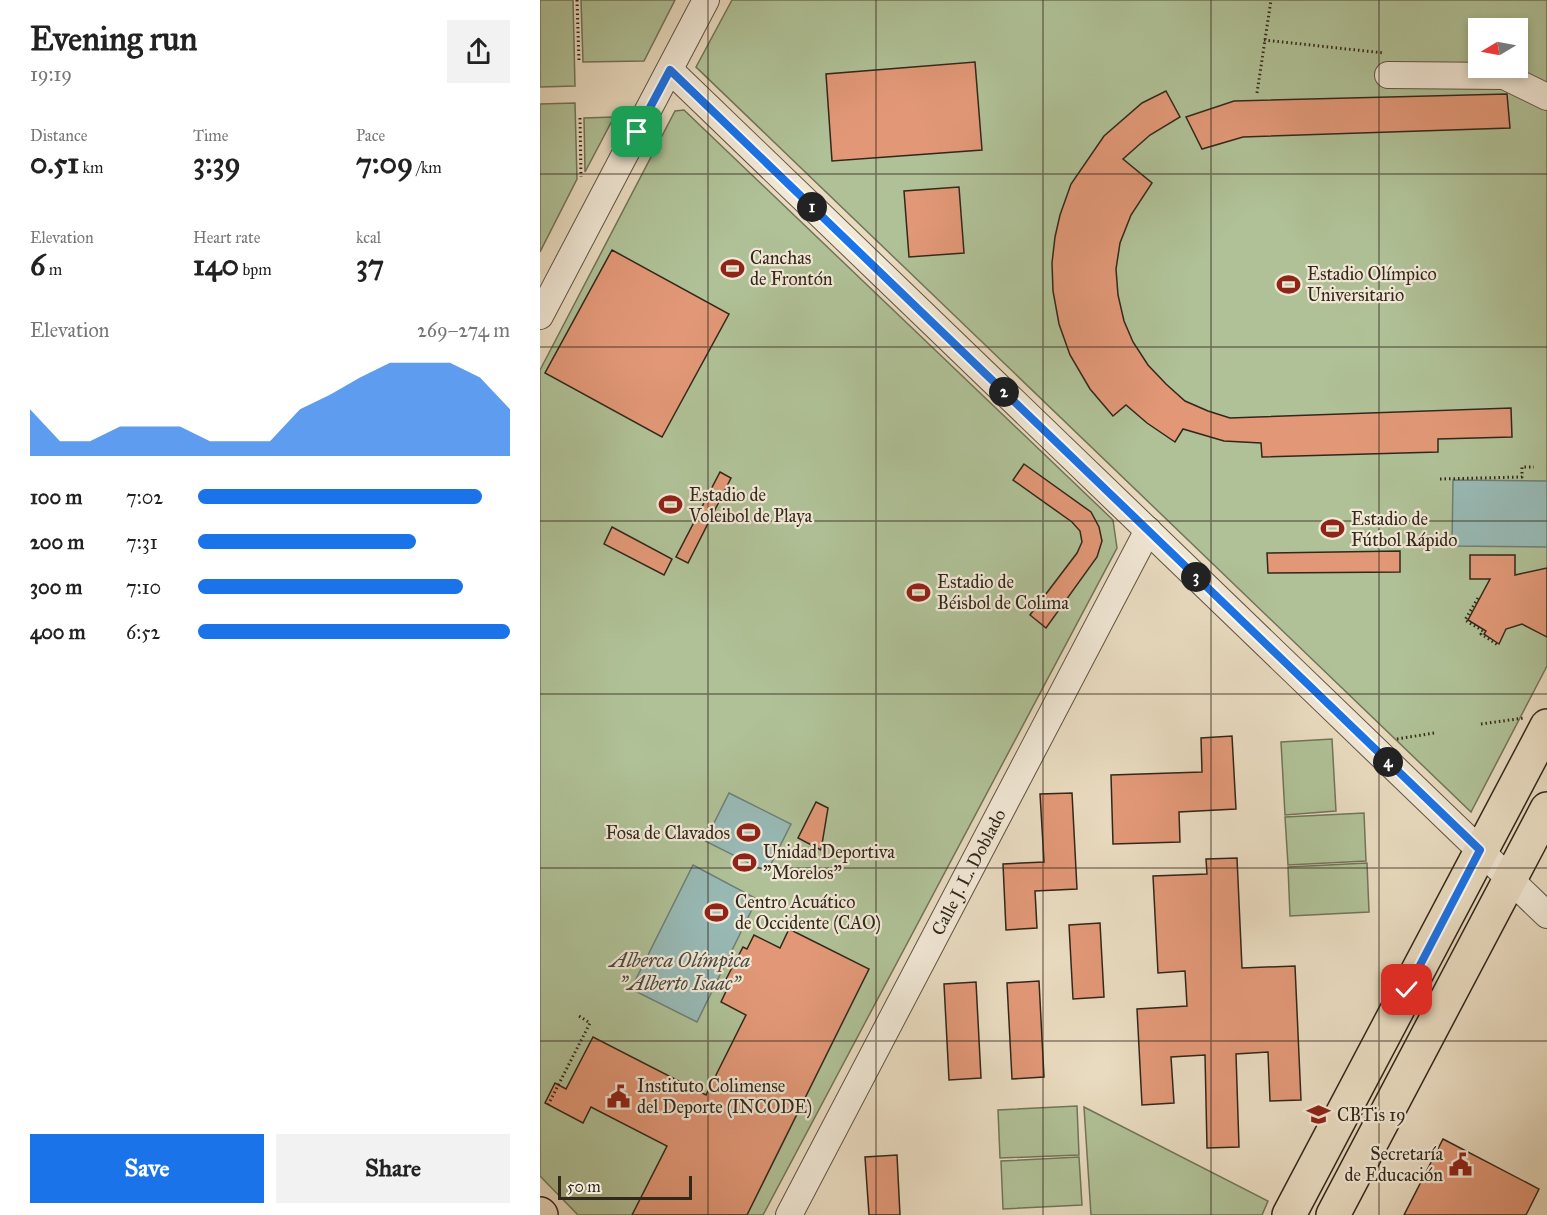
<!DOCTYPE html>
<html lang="en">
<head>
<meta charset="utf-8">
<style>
  :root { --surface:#fff; --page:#f2f2f2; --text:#222; --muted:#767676; --accent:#1a73e8 }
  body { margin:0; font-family:"IM FELL Great Primer",serif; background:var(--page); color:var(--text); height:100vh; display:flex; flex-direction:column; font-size:22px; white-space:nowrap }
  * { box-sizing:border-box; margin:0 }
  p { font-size:20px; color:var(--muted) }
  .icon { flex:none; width:33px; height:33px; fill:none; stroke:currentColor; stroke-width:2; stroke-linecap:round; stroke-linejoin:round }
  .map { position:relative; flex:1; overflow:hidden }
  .side { display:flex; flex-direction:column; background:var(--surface); width:540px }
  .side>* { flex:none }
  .needle { width:39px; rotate:260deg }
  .fabs { position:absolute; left:928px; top:18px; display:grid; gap:12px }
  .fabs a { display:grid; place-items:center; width:60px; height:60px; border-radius:0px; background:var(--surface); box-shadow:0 3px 9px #0003; font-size:30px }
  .scale { position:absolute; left:18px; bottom:15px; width:134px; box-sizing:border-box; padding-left:6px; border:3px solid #32271b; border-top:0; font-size:16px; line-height:21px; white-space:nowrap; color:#32271b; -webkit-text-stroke:4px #f1e8d6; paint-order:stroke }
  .pin { position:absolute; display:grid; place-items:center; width:51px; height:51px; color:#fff; margin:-26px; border-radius:12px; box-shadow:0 3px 9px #0006 }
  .km { position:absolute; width:30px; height:30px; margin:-15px; border-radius:50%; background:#222; color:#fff; font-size:16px; line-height:30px; text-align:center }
  .round { display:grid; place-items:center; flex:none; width:63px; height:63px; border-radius:0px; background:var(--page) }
  .head { display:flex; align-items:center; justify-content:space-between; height:102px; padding:0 30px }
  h1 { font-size:33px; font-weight:700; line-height:45px }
  .stats { display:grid; grid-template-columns:repeat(3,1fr); gap:9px; height:102px; padding:6px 30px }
  .stats div { display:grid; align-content:center }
  .stats b { font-size:30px; font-weight:700 }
  .stats small { font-size:16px; font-weight:400 }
  .stats p { font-size:16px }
  .chart { height:168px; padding:12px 30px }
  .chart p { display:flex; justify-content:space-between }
  .chart svg { width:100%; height:108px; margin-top:6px; fill:var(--accent); opacity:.7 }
  .cta { display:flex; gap:12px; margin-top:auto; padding:12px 30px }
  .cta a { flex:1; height:69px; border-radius:0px; background:var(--accent); color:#fff; font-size:24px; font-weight:700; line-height:69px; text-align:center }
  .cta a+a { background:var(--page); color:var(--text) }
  ul { padding:0 30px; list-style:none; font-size:20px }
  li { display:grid; grid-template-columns:96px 72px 1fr; align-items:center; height:45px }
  li i { height:15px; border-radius:8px; background:var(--accent) }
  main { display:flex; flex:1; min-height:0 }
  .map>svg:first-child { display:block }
  .green { fill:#b0c197; stroke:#717459; stroke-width:1.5; fill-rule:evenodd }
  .water { fill:#98bab6; stroke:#6f7f78; stroke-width:1.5 }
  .building { fill:#e29877; stroke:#32271b; stroke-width:1.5 }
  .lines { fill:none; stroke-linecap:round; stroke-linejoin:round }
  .minor-casing { stroke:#605444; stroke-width:28 }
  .major-casing { stroke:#32271b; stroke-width:36 }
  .path { stroke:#32271b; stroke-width:3; stroke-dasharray:1.5 3; stroke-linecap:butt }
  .minor { stroke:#f1e8d6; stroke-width:26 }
  .major { stroke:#e9dbc0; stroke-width:33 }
  .route-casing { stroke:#fff; stroke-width:12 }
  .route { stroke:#1a73e8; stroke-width:8 }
  .grid { fill:none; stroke:#32271b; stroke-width:1.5; stroke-opacity:0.55 }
  .labels { text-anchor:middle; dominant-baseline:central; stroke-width:4.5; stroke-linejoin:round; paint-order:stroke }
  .poi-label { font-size:18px; fill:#32271b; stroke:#f1e8d6; text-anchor:start }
  .street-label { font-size:18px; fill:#32271b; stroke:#f1e8d6 }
  .water-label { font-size:20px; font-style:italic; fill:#4c4c42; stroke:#f1e8d6 }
</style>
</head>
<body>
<main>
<section class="side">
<div class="head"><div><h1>Evening run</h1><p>19:19</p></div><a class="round"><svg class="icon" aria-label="share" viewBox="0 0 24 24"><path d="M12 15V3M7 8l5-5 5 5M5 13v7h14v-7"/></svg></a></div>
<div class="stats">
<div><p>Distance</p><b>0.51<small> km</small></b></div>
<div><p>Time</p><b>3:39</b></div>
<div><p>Pace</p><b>7:09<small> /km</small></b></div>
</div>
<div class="stats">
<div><p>Elevation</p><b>6<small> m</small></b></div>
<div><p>Heart rate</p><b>140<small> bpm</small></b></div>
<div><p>kcal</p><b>37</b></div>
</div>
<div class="chart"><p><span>Elevation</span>269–274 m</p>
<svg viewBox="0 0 160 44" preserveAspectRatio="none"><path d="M0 44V25L10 38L20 38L30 32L40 32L50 32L60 38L70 38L80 38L90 25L100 19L110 12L120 6L130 6L140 6L150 12L160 25V44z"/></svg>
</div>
<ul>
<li><b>100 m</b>7:02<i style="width:91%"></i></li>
<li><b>200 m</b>7:31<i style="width:70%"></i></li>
<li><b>300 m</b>7:10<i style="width:85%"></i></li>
<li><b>400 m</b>6:52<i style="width:100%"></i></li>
</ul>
<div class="cta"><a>Save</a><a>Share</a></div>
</section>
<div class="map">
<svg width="1007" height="1215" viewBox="0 0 1007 1215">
  <rect width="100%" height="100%" fill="#e9dbc0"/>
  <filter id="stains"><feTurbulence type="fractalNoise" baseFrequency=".00333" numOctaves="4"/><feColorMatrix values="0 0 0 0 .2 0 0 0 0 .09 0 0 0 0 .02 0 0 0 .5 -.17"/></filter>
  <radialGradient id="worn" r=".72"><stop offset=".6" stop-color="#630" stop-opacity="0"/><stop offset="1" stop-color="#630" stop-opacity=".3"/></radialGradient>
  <!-- green -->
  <g class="green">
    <path d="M0,0H33L35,86L0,87Z"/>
    <path d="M41,0H135L104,61L43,62Z"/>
    <path d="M192,0H1007V666L931,812L156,67ZM939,28H978V68H939Z"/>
    <path d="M35,103L37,179L0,252V104Z"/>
    <path d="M144,110L573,520L577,548L223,1215H38L0,1176V370L135,111Z"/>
    <path d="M74,117L45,172L44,118Z"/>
    <path d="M792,739L796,811L745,815L741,742Z"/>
    <path d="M824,813L826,861L748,865L745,817Z"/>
    <path d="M827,863L829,912L750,916L748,867Z"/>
    <path d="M537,1106L539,1155L460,1158L458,1110Z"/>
    <path d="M544,1107L728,1201L722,1215H551Z"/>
    <path d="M539,1157L542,1205L463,1209L461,1161Z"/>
  </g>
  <!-- water -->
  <g class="water">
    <path d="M913,480L1007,481V547L912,546Z"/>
    <path d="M189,793L251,824L227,872L165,841Z"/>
    <path d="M153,865L217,899L157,1022L91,989Z"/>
  </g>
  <!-- building -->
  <g class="building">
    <path d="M435,62L442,150L292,161L286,74Z"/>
    <path d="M626,91L640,117L610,135L583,159L612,183L591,215L580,243L576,269L578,295L584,321L593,342L608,365L626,384L645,401L668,411L690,418L971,408L972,437L898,439V452L722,457L721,443L684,441L643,429L635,442L607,423L586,405L573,416L550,389L530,355L519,324L513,291L512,263L515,237L520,215L531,184L564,136L602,103Z"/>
    <path d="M967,94L970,128L703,137L662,149L646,117L694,101Z"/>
    <path d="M419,187L424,253L369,257L364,191Z"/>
    <path d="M72,250L189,314L122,437L5,373Z"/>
    <path d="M484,464L551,512L559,527L562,541L557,557L506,628L490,615L537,553L542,542L540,531L532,522L473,480Z"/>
    <path d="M180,472L191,478L148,563L136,557Z"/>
    <path d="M72,527L132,559L124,575L64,544Z"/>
    <path d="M860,551V572L728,573L727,553Z"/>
    <path d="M930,555H975V575L1007,568V637L982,624L966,629L959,644L944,634L946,631L928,620L950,579H930Z"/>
    <path d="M692,736L696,809L639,812L640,842L573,844L571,775L662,772L661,738Z"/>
    <path d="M532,793L537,889L495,891L497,928L466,930L463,864L504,862L500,794Z"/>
    <path d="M276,802L288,808L281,850L258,838Z"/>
    <path d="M697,858L702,968L755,966L761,1100L730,1101L728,1052L696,1054L699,1147L667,1148L665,1055L631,1057L634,1103L602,1105L597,1009L647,1006L645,971L618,973L613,876L667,874L666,859Z"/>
    <path d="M560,923L564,997L533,999L529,925Z"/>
    <path d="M249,929L329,969L207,1215H92L127,1146L51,1107L43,1123L5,1103L15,1083L26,1089L53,1037L166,1095L206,1015L181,1002L189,985L184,983L203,947L207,949L214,935L240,948Z"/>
    <path d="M499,981L504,1077L472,1079L467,983Z"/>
    <path d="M436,982L441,1078L409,1080L404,984Z"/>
    <path d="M903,1139L999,1189L986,1215H864Z"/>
    <path d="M357,1155L360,1215H329L325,1157Z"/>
  </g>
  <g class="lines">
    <defs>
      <g id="minor">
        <path d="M130,70L1007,915"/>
        <path d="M848,75L964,76L1007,97"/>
        <path d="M0,316L166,0"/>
        <path id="s1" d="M249,1215L608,530"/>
      </g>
      <g id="major">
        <path d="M0,1214L1,1215"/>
        <path d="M749,1215L1007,726"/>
        <path d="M793,1215L1007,809"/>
      </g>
    </defs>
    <!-- minor casing -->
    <use href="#minor" class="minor-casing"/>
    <!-- major casing -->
    <use href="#major" class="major-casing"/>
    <!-- path -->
    <g class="path">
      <path d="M37,0L39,62"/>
      <path d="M724,40L844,53"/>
      <path d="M717,93L731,0"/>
      <path d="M40,118L41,177"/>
      <path d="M900,479L982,477V467H994"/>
      <path d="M938,598L925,620L943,631L941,634L958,645"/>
      <path d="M941,724L984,718"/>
      <path d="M857,739L894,733"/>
      <path d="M8,1105L50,1023L39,1016"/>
    </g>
    <!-- minor -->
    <use href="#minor" class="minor"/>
    <!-- major -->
    <use href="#major" class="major"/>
  </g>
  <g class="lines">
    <defs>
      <path id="route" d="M97,132L130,70L940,850L867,990"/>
    </defs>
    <!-- route casing -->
    <use href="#route" class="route-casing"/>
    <!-- route -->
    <use href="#route" class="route"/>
  </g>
  <!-- grid -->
  <path class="grid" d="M168,0V1215M336,0V1215M503,0V1215M671,0V1215M839,0V1215M0,174H1007M0,347H1007M0,521H1007M0,694H1007M0,868H1007M0,1041H1007"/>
  <!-- icons -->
  <defs>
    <symbol id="stadium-bare" viewBox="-9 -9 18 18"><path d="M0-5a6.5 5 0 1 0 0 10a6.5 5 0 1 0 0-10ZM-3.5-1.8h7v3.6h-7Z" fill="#8f2418" stroke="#f1e8d6" stroke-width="2.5" paint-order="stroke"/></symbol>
    <symbol id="civic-bare" viewBox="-9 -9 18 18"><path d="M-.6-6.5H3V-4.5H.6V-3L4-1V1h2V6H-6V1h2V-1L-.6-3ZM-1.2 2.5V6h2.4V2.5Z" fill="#8f2418" stroke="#f1e8d6" stroke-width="2.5" paint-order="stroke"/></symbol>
    <symbol id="university-bare" viewBox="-9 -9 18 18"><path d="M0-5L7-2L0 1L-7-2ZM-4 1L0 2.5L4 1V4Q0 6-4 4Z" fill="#8f2418" stroke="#f1e8d6" stroke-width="2.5" paint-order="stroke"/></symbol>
  </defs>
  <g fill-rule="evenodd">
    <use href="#stadium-bare" x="176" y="252" width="33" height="33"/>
    <use href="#stadium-bare" x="732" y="268" width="33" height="33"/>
    <use href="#stadium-bare" x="114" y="488" width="33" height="33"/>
    <use href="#stadium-bare" x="776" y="512" width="33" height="33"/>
    <use href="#stadium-bare" x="362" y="576" width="33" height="33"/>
    <use href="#stadium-bare" x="192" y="816" width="33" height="33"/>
    <use href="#stadium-bare" x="188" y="846" width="33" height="33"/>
    <use href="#stadium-bare" x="160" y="896" width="33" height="33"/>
    <use href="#civic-bare" x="62" y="1080" width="33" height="33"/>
    <use href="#university-bare" x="762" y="1098" width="33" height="33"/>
    <use href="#civic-bare" x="904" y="1148" width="33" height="33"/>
  </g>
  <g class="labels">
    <!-- poi labels -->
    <g class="poi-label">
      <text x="210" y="258">Canchas<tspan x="210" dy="21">de Frontón</tspan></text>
      <text x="767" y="274">Estadio Olímpico<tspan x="767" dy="21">Universitario</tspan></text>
      <text x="149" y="495">Estadio de<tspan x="149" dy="21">Voleibol de Playa</tspan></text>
      <text x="811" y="519">Estadio de<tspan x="811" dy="21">Fútbol Rápido</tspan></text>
      <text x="397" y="582">Estadio de<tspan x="397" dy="21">Béisbol de Colima</tspan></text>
      <text x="190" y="833" text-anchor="end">Fosa de Clavados</text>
      <text x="223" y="852">Unidad Deportiva<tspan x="223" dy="21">"Morelos"</tspan></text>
      <text x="195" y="902">Centro Acuático<tspan x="195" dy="21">de Occidente (CAO)</tspan></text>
      <text x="97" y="1086">Instituto Colimense<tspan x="97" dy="21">del Deporte (INCODE)</tspan></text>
      <text x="797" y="1115">CBTis 19</text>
      <text x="903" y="1154" text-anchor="end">Secretaría<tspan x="903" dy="21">de Educación</tspan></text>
    </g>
    <!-- street labels -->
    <g class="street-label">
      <text stroke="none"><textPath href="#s1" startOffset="387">Calle J. L. Doblado</textPath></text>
    </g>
    <!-- water labels -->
    <g class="water-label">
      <text x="140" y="960">Alberca Olímpica<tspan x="140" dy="23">"Alberto Isaac"</tspan></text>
    </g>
  </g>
  <rect width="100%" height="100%" filter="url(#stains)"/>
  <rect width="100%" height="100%" fill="url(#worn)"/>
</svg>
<div class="fabs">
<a><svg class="needle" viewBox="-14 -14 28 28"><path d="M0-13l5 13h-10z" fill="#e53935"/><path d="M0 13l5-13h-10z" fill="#767676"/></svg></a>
</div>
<div class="scale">50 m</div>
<div class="pin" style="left:97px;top:132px;background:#1e9e55"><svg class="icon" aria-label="arrive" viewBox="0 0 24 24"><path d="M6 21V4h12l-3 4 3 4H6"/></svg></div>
<div class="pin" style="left:867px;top:990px;background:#d93025"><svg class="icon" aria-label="check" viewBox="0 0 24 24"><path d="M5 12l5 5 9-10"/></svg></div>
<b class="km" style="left:272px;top:207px">1</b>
<b class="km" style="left:464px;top:392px">2</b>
<b class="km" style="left:656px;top:577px">3</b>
<b class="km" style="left:848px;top:762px">4</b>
</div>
</main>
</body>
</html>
